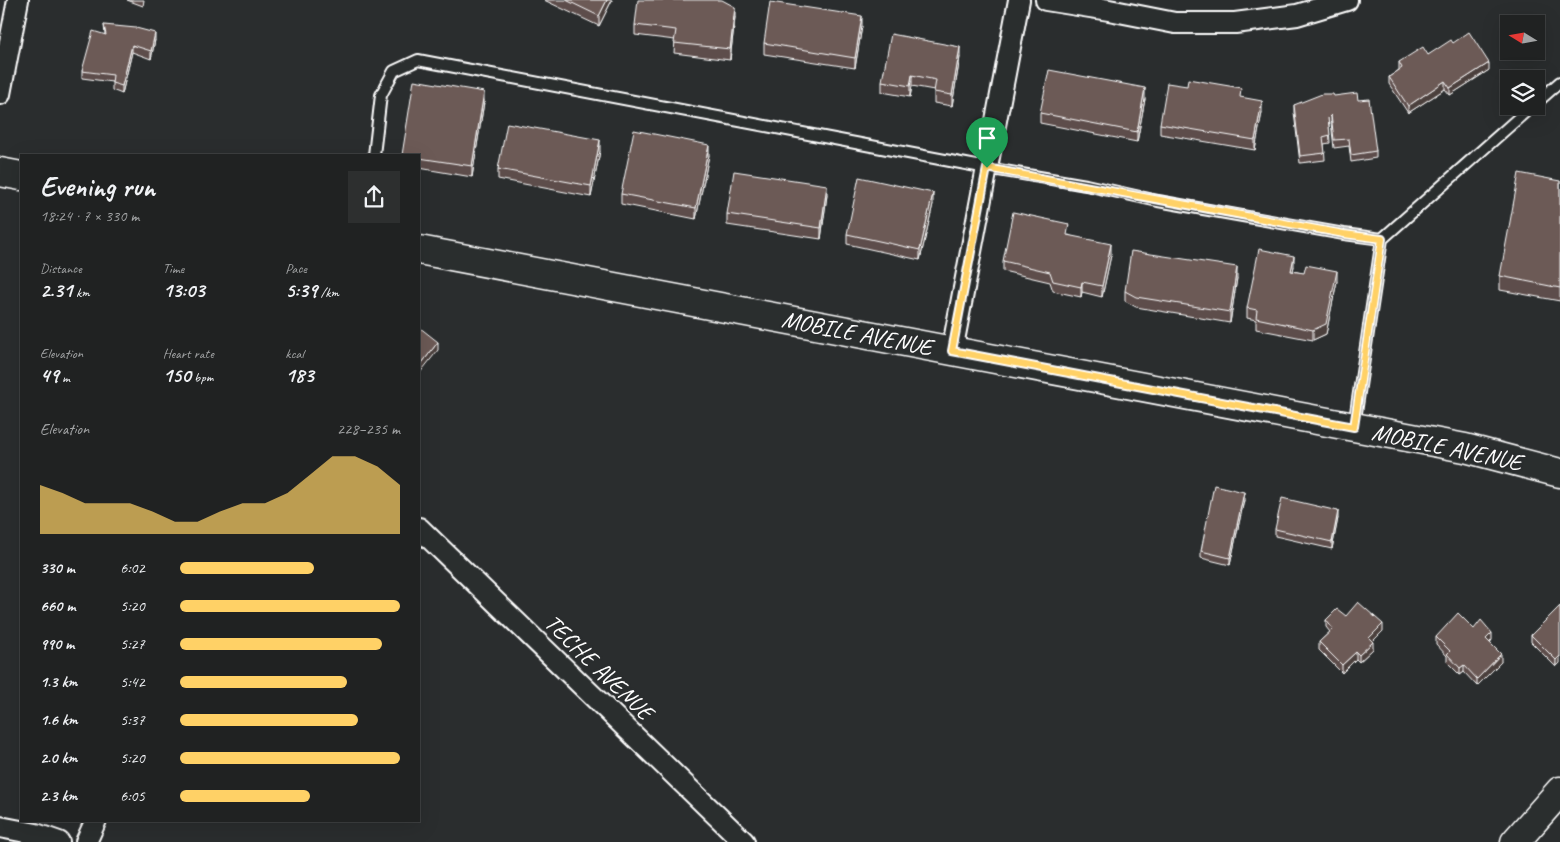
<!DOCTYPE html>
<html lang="en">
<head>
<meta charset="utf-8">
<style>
  :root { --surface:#202222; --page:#2d2f2f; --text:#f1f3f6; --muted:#a2a4a5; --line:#3d3f40; --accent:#ffd166 }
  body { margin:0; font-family:Caveat,sans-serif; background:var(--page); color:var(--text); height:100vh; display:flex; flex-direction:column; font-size:19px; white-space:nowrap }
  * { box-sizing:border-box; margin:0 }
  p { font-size:16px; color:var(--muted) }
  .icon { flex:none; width:28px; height:28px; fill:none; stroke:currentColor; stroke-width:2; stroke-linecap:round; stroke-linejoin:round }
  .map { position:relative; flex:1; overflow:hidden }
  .side { position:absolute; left:20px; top:154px; width:400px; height:668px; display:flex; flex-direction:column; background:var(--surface); border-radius:0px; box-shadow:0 5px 20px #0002,0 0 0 1px var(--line) }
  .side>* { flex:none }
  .needle { width:32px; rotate:281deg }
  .tools { position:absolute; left:1500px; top:15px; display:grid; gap:10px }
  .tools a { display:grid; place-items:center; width:45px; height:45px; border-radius:0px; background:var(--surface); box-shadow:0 5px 20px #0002,0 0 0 1px var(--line); font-size:25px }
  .pin { position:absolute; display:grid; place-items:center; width:42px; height:42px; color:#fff; margin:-51px -21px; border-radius:50% 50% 50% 0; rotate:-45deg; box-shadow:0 0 5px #0007 }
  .pin .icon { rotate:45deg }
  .round { display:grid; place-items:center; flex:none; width:52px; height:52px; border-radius:0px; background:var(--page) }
  .summary { display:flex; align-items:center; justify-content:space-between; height:85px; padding:0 20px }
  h1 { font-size:28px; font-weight:700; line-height:38px }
  .metrics { display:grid; grid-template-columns:repeat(3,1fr); gap:8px; height:85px; padding:5px 20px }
  .metrics div { display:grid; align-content:center }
  .metrics b { font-size:21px; font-weight:700 }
  .metrics small { font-size:14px; font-weight:400 }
  .metrics p { font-size:14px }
  .chart { height:140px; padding:10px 20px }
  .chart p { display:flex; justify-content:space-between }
  .chart svg { width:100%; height:90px; margin-top:5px; fill:var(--accent); opacity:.7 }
  ul { padding:0 20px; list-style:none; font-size:16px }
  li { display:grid; grid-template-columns:80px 60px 1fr; align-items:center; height:38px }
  li i { height:12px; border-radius:6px; background:var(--accent) }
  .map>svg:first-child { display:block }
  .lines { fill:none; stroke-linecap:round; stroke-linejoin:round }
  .lane-casing { stroke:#fff; stroke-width:14 }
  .street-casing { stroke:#fff; stroke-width:24 }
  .secondary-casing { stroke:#fff; stroke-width:31 }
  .lane { stroke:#2a2d2e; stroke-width:10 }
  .street { stroke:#2a2d2e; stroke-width:20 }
  .secondary { stroke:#2a2d2e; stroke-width:28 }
  .wall { fill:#5d4d4b; stroke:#fff }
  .shaded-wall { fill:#4c3f3d; stroke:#fff }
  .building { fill:#6c5a57; stroke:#fff }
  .route-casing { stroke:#fff; stroke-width:10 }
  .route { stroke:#ffd166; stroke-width:6 }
  .labels { text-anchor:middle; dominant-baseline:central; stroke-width:4.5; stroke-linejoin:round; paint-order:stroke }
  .street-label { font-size:24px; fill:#fff; stroke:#2a2d2e }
</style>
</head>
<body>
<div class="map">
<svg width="1560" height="842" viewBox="0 0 1560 842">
  <rect width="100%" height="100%" fill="#2a2d2e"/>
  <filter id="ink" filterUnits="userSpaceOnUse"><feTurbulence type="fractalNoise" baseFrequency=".02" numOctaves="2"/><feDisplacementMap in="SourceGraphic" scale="10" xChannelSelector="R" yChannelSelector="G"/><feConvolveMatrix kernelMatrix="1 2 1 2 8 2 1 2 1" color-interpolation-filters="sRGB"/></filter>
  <g filter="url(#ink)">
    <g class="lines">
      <defs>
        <g id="lane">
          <path d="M1536,103L1560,82"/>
          <path d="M374,155L381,95L394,71L418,60L987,168L1086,185L1158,201L1344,234L1382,239"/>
          <path d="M1354,426L1382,239L1532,106"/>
        </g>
        <g id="street">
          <path d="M1046,0L1109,10L1175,23H1235L1297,15L1347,0"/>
          <path d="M0,94L18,0"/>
          <path d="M952,351L1019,0"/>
          <path d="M419,528L744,842"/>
          <path d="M0,827L36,834L59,842"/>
          <path d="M86,842L96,820"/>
        </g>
        <g id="secondary">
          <path d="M0,172L21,176"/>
          <path d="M419,250L1465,448L1560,473"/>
          <path d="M1515,842L1560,791"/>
        </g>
      </defs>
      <!-- lane casing -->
      <use href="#lane" class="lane-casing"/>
      <!-- street casing -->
      <use href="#street" class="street-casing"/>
      <!-- secondary casing -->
      <use href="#secondary" class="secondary-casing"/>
      <!-- lane -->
      <use href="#lane" class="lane"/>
      <!-- street -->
      <use href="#street" class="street"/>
      <!-- secondary -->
      <use href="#secondary" class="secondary"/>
    </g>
    <!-- wall -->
    <g class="wall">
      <path d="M127,0H144L143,6Z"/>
      <path d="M544,0H612L599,26Z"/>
      <path d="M735,17L730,60L674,53L675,40L635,35V25Z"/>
      <path d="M104,25L155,40L151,59L132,52L122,94L112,90V82L82,78V71L105,35Z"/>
      <path d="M862,26L855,68L764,54V43Z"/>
      <path d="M1453,43L1489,70L1450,95L1445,89L1408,113L1389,84V77L1399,70V62L1428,55Z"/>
      <path d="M960,57L952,106L934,103V90L912,86L910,97L882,92V81Z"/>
      <path d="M1187,86L1241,98L1262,112L1255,150L1160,134V124Z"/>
      <path d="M1145,99L1137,142L1040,123V113Z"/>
      <path d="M1358,100L1376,151V158L1351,162L1349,146L1334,148L1331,122L1329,124L1330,143L1324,144L1325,160L1300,163L1294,112V105Z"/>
      <path d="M484,102L472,177L419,168V155Z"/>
      <path d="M600,151L591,197L498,179V169Z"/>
      <path d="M709,155L696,219L621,204V194Z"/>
      <path d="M1560,181V301L1500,290V276Z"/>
      <path d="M827,195L821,239L727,225V214Z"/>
      <path d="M933,204L920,260L847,244V234Z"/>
      <path d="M1069,235L1111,255L1102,297L1082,292L1081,297L1053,291L1050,282L1003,271V261Z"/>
      <path d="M1294,266L1293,271L1337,281L1326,334L1313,340L1256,329V320L1247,318V308Z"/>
      <path d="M1237,278L1230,323L1136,307L1125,301V291Z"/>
      <path d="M1244,500L1230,565L1201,558V551Z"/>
      <path d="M1338,518L1332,549L1275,536V529Z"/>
      <path d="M1560,606L1556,667L1531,642V635Z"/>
      <path d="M1346,616L1383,631L1372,642L1373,649L1359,662L1356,659L1342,673L1319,650V642L1330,632L1326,627V620Z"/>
      <path d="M1474,629L1492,640L1490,643L1501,662L1477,686L1464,672L1460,675L1447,662V656L1436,644V637Z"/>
    </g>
    <!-- shaded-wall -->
    <g class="shaded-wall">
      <path d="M607,0H612L599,26V16Z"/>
      <path d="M735,7V17L730,60V49Z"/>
      <path d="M862,16V26L855,68V58Z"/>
      <path d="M155,33V40L151,59V51Z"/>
      <path d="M132,45V52L122,94V86Z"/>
      <path d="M960,47V57L952,106V95Z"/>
      <path d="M1489,63V70L1450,95V88Z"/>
      <path d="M912,75V86L910,97V86Z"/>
      <path d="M1445,81V89L1408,113V106Z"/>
      <path d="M1145,88V99L1137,142V132Z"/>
      <path d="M484,92V102L472,177V166Z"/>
      <path d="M1262,101V112L1255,150V140Z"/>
      <path d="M1331,115V122L1328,125V118Z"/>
      <path d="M600,140V151L591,197V186Z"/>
      <path d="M709,145V155L696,219V208Z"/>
      <path d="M827,185V195L821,239V228Z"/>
      <path d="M933,193V204L920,260V250Z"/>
      <path d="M1111,244V255L1102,297V286Z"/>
      <path d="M1294,256V266L1291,281V271Z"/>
      <path d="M1237,267V278L1230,323V312Z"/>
      <path d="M1337,271V281L1326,334L1313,340V330Z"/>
      <path d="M1082,282V292L1081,297V287Z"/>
      <path d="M438,342V350L419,374V367Z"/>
      <path d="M1244,492V500L1230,565V558Z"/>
      <path d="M1338,511V518L1332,549V542Z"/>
      <path d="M1383,624V631L1369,645V638Z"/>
      <path d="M1492,633V640L1486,646V639Z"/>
      <path d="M1373,642V649L1359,662V655Z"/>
      <path d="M1356,652V659L1342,673V665Z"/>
      <path d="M1501,654V662L1477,686V679Z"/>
      <path d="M1560,656V663L1556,667V660Z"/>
      <path d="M1464,665V672L1460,675V668Z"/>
    </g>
    <!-- building -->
    <g class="building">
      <path d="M566,0H607L599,16Z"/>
      <path d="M638,0H722L735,7L730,49L674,43L676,30L635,25Z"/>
      <path d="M770,2L862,16L855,58L764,43Z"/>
      <path d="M104,25L136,28L155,33L151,51L132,45L122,86L112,83L113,75L82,71L93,31L106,35Z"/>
      <path d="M1469,32L1489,63L1450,88L1445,81L1408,106L1389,77L1402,68L1399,62L1423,47L1428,55L1451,40L1453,43Z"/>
      <path d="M891,34L960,47L952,95L934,92L936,80L912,75L910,86L882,81Z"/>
      <path d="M1049,70L1145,88L1137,132L1040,113Z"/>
      <path d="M1188,79L1241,88L1240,97L1262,101L1255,140L1160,124L1167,83L1187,86Z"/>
      <path d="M414,80L484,92L472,166L419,158V155H402Z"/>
      <path d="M1357,93L1358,100L1369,99L1376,151L1351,155L1349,139L1334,140L1331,115L1328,118L1330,135L1323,137L1325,153L1300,156L1294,105L1322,94H1333L1334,96Z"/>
      <path d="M507,123L600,140L591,186L498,169Z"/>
      <path d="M634,130L709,145L696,208L621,194Z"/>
      <path d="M734,171L827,185L821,228L727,214Z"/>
      <path d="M1519,173L1560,181V288L1500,276Z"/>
      <path d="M859,177L933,193L920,250L847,234Z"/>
      <path d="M1013,212L1069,224L1067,235L1111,244L1102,286L1082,282L1081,287L1053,281L1050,272L1003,261Z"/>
      <path d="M1259,249L1294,256L1291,271L1304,273L1306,265L1337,271L1326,324L1313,330L1256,318L1257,310L1247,308Z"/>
      <path d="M1131,251L1237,267L1230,312L1136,297L1125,291Z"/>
      <path d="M419,327L438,342L419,367Z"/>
      <path d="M1214,485L1244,492L1230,558L1201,551Z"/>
      <path d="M1282,498L1338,511L1332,542L1275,529Z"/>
      <path d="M1358,602L1383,624L1369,638L1373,642L1359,655L1356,652L1342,665L1319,642L1333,629L1326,620L1337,609L1346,616Z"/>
      <path d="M1560,606V656L1556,660L1531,635Z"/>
      <path d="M1458,613L1474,629L1481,620L1492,633L1486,639L1501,654L1477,679L1464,665L1460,668L1447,654L1450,651L1436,637Z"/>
    </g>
  </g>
  <g class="lines" filter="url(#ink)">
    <defs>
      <path id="route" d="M987,168L1344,234L1382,239L1354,427L952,351Z"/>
    </defs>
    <!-- route casing -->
    <use href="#route" class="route-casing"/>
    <!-- route -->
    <use href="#route" class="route"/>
  </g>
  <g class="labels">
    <!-- street labels -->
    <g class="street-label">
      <text transform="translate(857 333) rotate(11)">MOBILE AVENUE</text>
      <text transform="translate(1447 447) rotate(12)">MOBILE AVENUE</text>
      <text transform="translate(599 667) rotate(44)">TECHE AVENUE</text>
    </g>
  </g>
</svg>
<div class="tools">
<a><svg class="needle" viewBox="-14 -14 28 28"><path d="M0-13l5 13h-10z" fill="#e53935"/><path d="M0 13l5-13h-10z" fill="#a2a4a5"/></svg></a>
<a><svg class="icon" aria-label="layers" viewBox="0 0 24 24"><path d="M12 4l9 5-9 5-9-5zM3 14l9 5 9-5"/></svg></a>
</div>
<div class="pin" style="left:987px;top:168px;background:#1e9e55"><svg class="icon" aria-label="arrive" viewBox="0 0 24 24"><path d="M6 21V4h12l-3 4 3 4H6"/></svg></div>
<section class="side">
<div class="summary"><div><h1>Evening run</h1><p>18:24 · 7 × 330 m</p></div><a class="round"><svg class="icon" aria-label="share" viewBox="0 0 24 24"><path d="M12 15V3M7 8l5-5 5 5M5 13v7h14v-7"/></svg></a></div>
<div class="metrics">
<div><p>Distance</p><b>2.31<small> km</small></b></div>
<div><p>Time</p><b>13:03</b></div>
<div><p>Pace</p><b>5:39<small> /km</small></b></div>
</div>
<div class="metrics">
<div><p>Elevation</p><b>49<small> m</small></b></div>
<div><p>Heart rate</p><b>150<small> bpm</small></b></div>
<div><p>kcal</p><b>183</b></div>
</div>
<div class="chart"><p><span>Elevation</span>228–235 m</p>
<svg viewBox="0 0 160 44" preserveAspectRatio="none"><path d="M0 44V20L10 24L20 29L30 29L40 29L50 33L60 38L70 38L80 33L90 29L100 29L110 24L120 15L130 6L140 6L150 11L160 20V44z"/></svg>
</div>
<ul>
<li><b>330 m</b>6:02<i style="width:61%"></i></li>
<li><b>660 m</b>5:20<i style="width:100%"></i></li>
<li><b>990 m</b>5:27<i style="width:92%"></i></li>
<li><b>1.3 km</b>5:42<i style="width:76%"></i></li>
<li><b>1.6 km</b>5:37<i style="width:81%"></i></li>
<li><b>2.0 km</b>5:20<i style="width:100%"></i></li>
<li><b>2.3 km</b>6:05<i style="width:59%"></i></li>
</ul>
</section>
</div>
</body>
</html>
